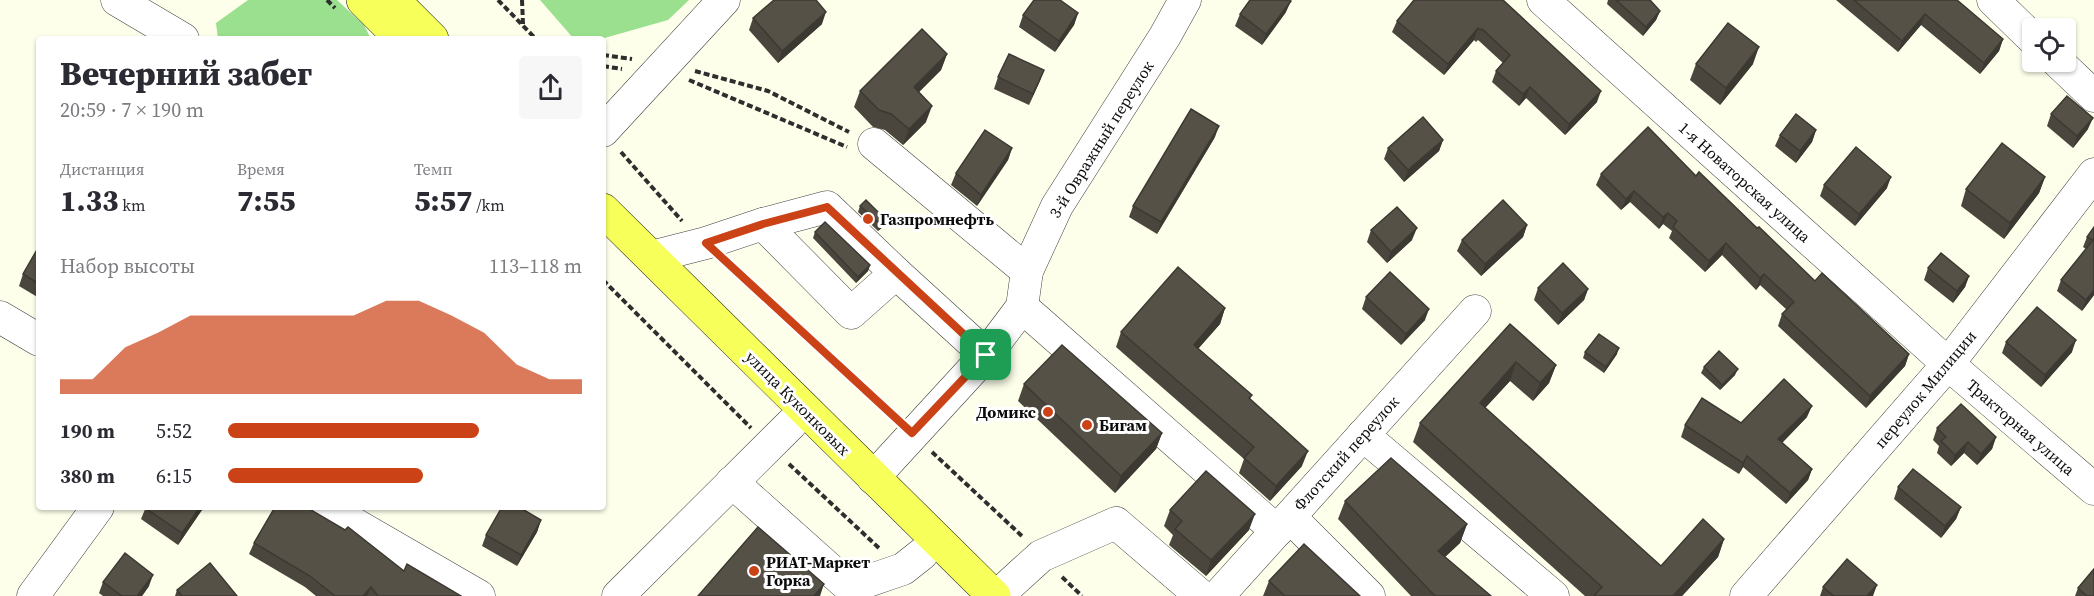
<!DOCTYPE html>
<html lang="ru">
<head>
<meta charset="utf-8">
<style>
  :root { --surface:#fff; --page:#f7f7f7; --text:#2b2b33; --muted:#7c7c81; --accent:#cb4216 }
  body { margin:0; font-family:"Source Serif 4",serif; background:var(--page); color:var(--text); height:100vh; display:flex; flex-direction:column; font-size:22px; white-space:nowrap }
  * { box-sizing:border-box; margin:0 }
  p { font-size:20px; color:var(--muted) }
  .icon { flex:none; width:33px; height:33px; fill:none; stroke:currentColor; stroke-width:2; stroke-linecap:round; stroke-linejoin:round }
  .map { position:relative; flex:1; overflow:hidden }
  .sheet { position:absolute; left:36px; top:36px; width:570px; height:474px; display:flex; flex-direction:column; background:var(--surface); border-radius:6px; box-shadow:0 2px 4px #0004 }
  .sheet>* { flex:none }
  .controls { position:absolute; left:2022px; top:18px; display:grid; gap:12px }
  .controls a { display:grid; place-items:center; width:54px; height:54px; border-radius:6px; background:var(--surface); box-shadow:0 2px 4px #0004; font-size:30px }
  .pin { position:absolute; display:grid; place-items:center; width:51px; height:51px; color:#fff; margin:-26px; border-radius:12px; box-shadow:0 3px 9px #0006 }
  .round { display:grid; place-items:center; flex:none; width:63px; height:63px; border-radius:6px; background:var(--page) }
  .overview { display:flex; align-items:center; justify-content:space-between; height:102px; padding:0 24px }
  h1 { font-size:33px; font-weight:800; line-height:45px }
  .metrics { display:grid; grid-template-columns:repeat(3,1fr); gap:9px; height:102px; padding:6px 24px }
  .metrics div { display:grid; align-content:center }
  .metrics b { font-size:30px; font-weight:800 }
  .metrics small { font-size:16px; font-weight:400 }
  .metrics p { font-size:16px }
  .chart { height:168px; padding:12px 24px }
  .chart p { display:flex; justify-content:space-between }
  .chart svg { width:100%; height:108px; margin-top:6px; fill:var(--accent); opacity:.7 }
  ul { padding:0 24px; list-style:none; font-size:20px }
  li { display:grid; grid-template-columns:96px 72px 1fr; align-items:center; height:45px }
  li i { height:15px; border-radius:8px; background:var(--accent) }
  .map>svg:first-child { display:block }
  .forest { fill:#9be08e }
  .lines { fill:none; stroke-linecap:round; stroke-linejoin:round }
  .minor-casing { stroke:#3f3f3f; stroke-width:33 }
  .major-casing { stroke:#1d1d1d; stroke-width:34 }
  .path { stroke:#2e2e2e; stroke-width:4; stroke-dasharray:6 3; stroke-linecap:butt }
  .minor { stroke:#fff; stroke-width:32 }
  .major { stroke:#f7ff5b; stroke-width:33 }
  .wall { fill:#4a463d }
  .shaded-wall { fill:#3c3932 }
  .building { fill:#565147; stroke:#3c3932; stroke-width:1.5 }
  .route-casing { stroke:#fff; stroke-width:12 }
  .route { stroke:#cb4216; stroke-width:8 }
  .poi-dot { fill:#cb4216; stroke:#fff; stroke-width:2 }
  .labels { text-anchor:middle; dominant-baseline:central; stroke-width:6; stroke-linejoin:round; paint-order:stroke }
  .street-label { font-size:16px; fill:#0c0c0c; stroke:#fff }
  .poi-label { font-size:16px; font-weight:bold; fill:#0c0c0c; stroke:#fff; text-anchor:start }
</style>
</head>
<body>
<div class="map">
<svg width="2094" height="596" viewBox="0 0 2094 596">
  <rect width="100%" height="100%" fill="#fdffeb"/>
  <!-- forest -->
  <g class="forest">
    <path d="M248,0H337L364,25L371,39H218L216,23Z"/>
    <path d="M540,0H689L668,20L601,39H574Z"/>
  </g>
  <g class="lines">
    <defs>
      <g id="minor">
        <path d="M117,0L183,39"/>
        <path d="M1543,0L1948,364L2094,489"/>
        <path d="M1993,0L2032,38"/>
        <path d="M2058,62L2094,96"/>
        <path d="M603,131L724,0"/>
        <path d="M874,144L1027,271"/>
        <path d="M763,224L827,207L896,273"/>
        <path d="M651,257L706,243L763,224L851,313L896,273L986,355"/>
        <path d="M1022,307L1277,531"/>
        <path d="M0,317L39,340"/>
        <path d="M1363,435L1553,596"/>
        <path d="M873,478L986,355L1022,307L1027,271L1057,206L1165,36L1185,0"/>
        <path d="M732,482L845,583L868,581L903,569L922,554"/>
        <path d="M325,507L479,596"/>
        <path d="M1290,517L1369,596"/>
        <path d="M33,596L98,507"/>
        <path d="M618,596L791,424"/>
        <path d="M997,596L1041,556L1116,523L1201,596"/>
        <path d="M1218,596L1475,311"/>
        <path d="M1746,596L1948,364L2094,174"/>
      </g>
      <g id="major">
        <path d="M363,0L402,39"/>
        <path d="M393,0L432,39"/>
        <path d="M603,210L994,596"/>
      </g>
    </defs>
    <!-- minor casing -->
    <use href="#minor" class="minor-casing"/>
    <!-- major casing -->
    <use href="#major" class="major-casing"/>
    <!-- path -->
    <g class="path">
      <path d="M327,0L335,8"/>
      <path d="M498,0L536,39"/>
      <path d="M522,0L523,24"/>
      <path d="M603,55L632,59"/>
      <path d="M603,66L622,69"/>
      <path d="M695,71L768,91L849,132"/>
      <path d="M689,80L847,147"/>
      <path d="M621,152L682,221"/>
      <path d="M730,264L894,416"/>
      <path d="M603,280L751,428"/>
      <path d="M932,452L1023,537"/>
      <path d="M789,464L880,549"/>
      <path d="M1062,577L1082,596"/>
    </g>
    <!-- minor -->
    <use href="#minor" class="minor"/>
    <!-- major -->
    <use href="#major" class="major"/>
  </g>
  <!-- wall -->
  <g class="wall">
    <path d="M1503,0L1597,102L1565,135L1526,98L1519,106L1492,82L1496,71L1503,63L1478,40L1476,42L1474,40L1444,75L1392,32L1397,21Z"/>
    <path d="M1608,0H1650L1660,11L1656,20L1643,36L1607,4Z"/>
    <path d="M1836,0H1957L2003,39L1999,51L1980,74L1921,25L1898,52Z"/>
    <path d="M1286,12L1262,45L1235,26L1240,14Z"/>
    <path d="M1078,13L1074,25L1055,52L1019,27L1023,15Z"/>
    <path d="M753,18L822,24L778,63L749,30Z"/>
    <path d="M947,54L941,70L919,92L926,122L903,145L885,130L873,127L854,107L860,91Z"/>
    <path d="M1696,64H1753L1720,105L1690,80Z"/>
    <path d="M1044,70L1029,105L994,89L998,77Z"/>
    <path d="M2051,114L2088,129L2073,148L2047,126Z"/>
    <path d="M1816,130L1812,142L1796,163L1775,146L1780,135Z"/>
    <path d="M1215,137L1157,234L1129,217L1133,206Z"/>
    <path d="M1443,140L1439,151L1404,182L1384,159L1388,148Z"/>
    <path d="M1012,148L1008,160L977,206L951,185L956,173Z"/>
    <path d="M1601,174L1696,176L1815,281L1909,354L1905,366L1866,408L1778,326L1782,314L1787,310L1760,285L1756,290L1722,255L1705,272L1669,238L1672,231L1663,224L1659,229L1630,202L1621,210L1596,185Z"/>
    <path d="M2045,177L2039,193L2004,239L1961,206L1966,189Z"/>
    <path d="M1824,185L1887,188L1855,226L1820,196Z"/>
    <path d="M860,206L884,226L878,231L858,212Z"/>
    <path d="M1527,225L1523,237L1481,276L1457,251L1462,240Z"/>
    <path d="M2094,227V295L2082,311L2057,291L2061,280L2086,249L2083,247L2087,237Z"/>
    <path d="M1371,230L1412,240L1387,263L1367,242Z"/>
    <path d="M815,232L870,265L868,271L856,283L813,238Z"/>
    <path d="M39,249V298L19,286L23,274Z"/>
    <path d="M1928,268L1969,276L1965,287L1953,303L1924,280Z"/>
    <path d="M1538,288L1588,289L1584,300L1558,325L1534,300Z"/>
    <path d="M1366,297L1425,320L1401,345L1362,309Z"/>
    <path d="M1225,308L1220,324L1198,349L1252,395L1250,399L1302,466L1270,501L1239,473L1244,459L1116,347L1121,332Z"/>
    <path d="M1510,324L1556,365L1549,383L1533,401L1510,381L1485,408L1661,566L1724,539L1718,557L1682,596H1585L1413,442L1420,423Z"/>
    <path d="M2006,342L2072,352L2041,387L2002,353Z"/>
    <path d="M1585,352L1617,354L1604,373L1583,358Z"/>
    <path d="M1704,367L1735,375L1720,390L1701,373Z"/>
    <path d="M1024,384L1162,433L1156,449L1115,493L1018,401Z"/>
    <path d="M1807,417L1782,443L1812,469L1808,480L1786,504L1743,467L1739,474L1681,437L1685,425L1741,423Z"/>
    <path d="M1937,428L1996,437L1992,449L1977,465L1964,453L1951,466L1937,453L1939,446L1933,440Z"/>
    <path d="M1898,487L1961,507L1956,519L1941,538L1894,499Z"/>
    <path d="M1345,501L1467,524L1460,543L1445,557L1491,596H1411L1338,519Z"/>
    <path d="M146,507H204L178,545L141,519Z"/>
    <path d="M1170,510L1249,530L1206,576L1169,545L1173,535L1164,526Z"/>
    <path d="M541,520L537,532L517,566L482,546L486,535Z"/>
    <path d="M254,543L404,571L461,596H316L305,587L249,554Z"/>
    <path d="M1269,581L1360,596H1263Z"/>
    <path d="M103,582L149,586L142,596H103L99,593Z"/>
    <path d="M1823,587L1873,596H1820Z"/>
    <path d="M2078,588L2094,596H2075Z"/>
    <path d="M177,590L237,596H175Z"/>
  </g>
  <!-- shaded-wall -->
  <g class="shaded-wall">
    <path d="M1291,1L1286,12L1262,45L1266,34Z"/>
    <path d="M1660,11L1656,20L1643,36L1646,27Z"/>
    <path d="M826,12L822,24L778,63L782,51Z"/>
    <path d="M1078,13L1074,25L1055,52L1059,41Z"/>
    <path d="M1925,14L1921,25L1898,52L1902,41Z"/>
    <path d="M1478,28L1474,40L1444,75L1448,64Z"/>
    <path d="M2003,39L1999,51L1980,74L1984,63Z"/>
    <path d="M1759,47L1753,64L1720,105L1726,88Z"/>
    <path d="M947,54L941,70L908,103L914,87Z"/>
    <path d="M1044,70L1040,81L1029,105L1033,94Z"/>
    <path d="M1530,87L1526,98L1519,106L1523,94Z"/>
    <path d="M1601,91L1597,102L1565,135L1569,124Z"/>
    <path d="M932,106L926,122L903,145L909,129Z"/>
    <path d="M2093,118L2088,129L2073,148L2077,136Z"/>
    <path d="M1219,126L1215,137L1157,234L1161,222Z"/>
    <path d="M1816,130L1812,142L1796,163L1800,151Z"/>
    <path d="M1443,140L1439,151L1404,182L1408,170Z"/>
    <path d="M1012,148L1008,160L977,206L981,195Z"/>
    <path d="M1891,177L1887,188L1855,226L1859,214Z"/>
    <path d="M2045,177L2039,193L2004,239L2010,223Z"/>
    <path d="M1634,191L1630,202L1621,210L1626,199Z"/>
    <path d="M1668,213L1663,224L1659,229L1663,217Z"/>
    <path d="M886,220L884,226L878,231L881,225Z"/>
    <path d="M1527,225L1523,237L1481,276L1485,264Z"/>
    <path d="M1417,228L1412,240L1387,263L1391,252Z"/>
    <path d="M1726,243L1722,255L1705,272L1709,261Z"/>
    <path d="M870,265L868,271L856,283L858,277Z"/>
    <path d="M1764,274L1760,285L1756,290L1760,278Z"/>
    <path d="M1969,276L1965,287L1953,303L1957,291Z"/>
    <path d="M1588,289L1584,300L1558,325L1562,313Z"/>
    <path d="M2094,290V295L2082,311L2086,300Z"/>
    <path d="M1225,308L1220,324L1188,360L1194,345Z"/>
    <path d="M1429,309L1425,320L1401,345L1406,334Z"/>
    <path d="M2076,340L2072,352L2041,387L2045,375Z"/>
    <path d="M1619,348L1617,354L1604,373L1606,367Z"/>
    <path d="M1909,354L1905,366L1866,408L1870,396Z"/>
    <path d="M1516,362L1510,381L1473,421L1480,403Z"/>
    <path d="M1556,365L1549,383L1533,401L1540,383Z"/>
    <path d="M1738,369L1735,375L1720,390L1722,385Z"/>
    <path d="M1812,406L1807,417L1774,451L1778,439Z"/>
    <path d="M1162,433L1156,449L1115,493L1121,476Z"/>
    <path d="M1996,437L1992,449L1977,465L1981,454Z"/>
    <path d="M1968,442L1964,453L1951,466L1955,455Z"/>
    <path d="M1308,451L1302,466L1270,501L1276,486Z"/>
    <path d="M1747,456L1743,467L1739,474L1743,463Z"/>
    <path d="M1812,469L1808,480L1786,504L1790,493Z"/>
    <path d="M200,507H204L178,545L182,533Z"/>
    <path d="M1961,507L1956,519L1941,538L1945,526Z"/>
    <path d="M1255,514L1249,530L1206,576L1211,560Z"/>
    <path d="M541,520L537,532L517,566L521,555Z"/>
    <path d="M1467,524L1460,543L1432,569L1438,551Z"/>
    <path d="M1724,539L1718,557L1682,596H1673Z"/>
    <path d="M153,575L149,586L142,596H137Z"/>
    <path d="M824,584L820,596H814Z"/>
    <path d="M1877,585L1873,596H1867Z"/>
    <path d="M371,587L367,596H363Z"/>
  </g>
  <!-- building -->
  <g class="building">
    <path d="M774,0H816L826,12L782,51L753,18Z"/>
    <path d="M1034,0H1060L1078,13L1059,41L1023,15Z"/>
    <path d="M1250,0H1290L1291,1L1266,34L1240,14Z"/>
    <path d="M1414,0H1503L1601,91L1569,124L1530,87L1523,94L1496,71L1510,55L1482,29L1480,30L1478,28L1448,64L1397,21Z"/>
    <path d="M1616,0H1650L1660,11L1646,27Z"/>
    <path d="M1854,0H1957L2003,39L1984,63L1925,14L1902,41Z"/>
    <path d="M1728,23L1759,47L1726,88L1696,64Z"/>
    <path d="M922,29L947,54L914,87L932,106L909,129L891,114L879,110L860,91Z"/>
    <path d="M1009,54L1044,70L1033,94L998,77Z"/>
    <path d="M2067,96L2093,118L2077,136L2051,114Z"/>
    <path d="M1191,109L1219,126L1161,222L1133,206Z"/>
    <path d="M1796,114L1816,130L1800,151L1780,135Z"/>
    <path d="M1423,117L1443,140L1408,170L1388,148Z"/>
    <path d="M1648,127L1696,176L1699,172L1757,228L1759,227L1815,281L1822,273L1909,354L1870,396L1782,314L1794,302L1764,274L1760,278L1726,243L1709,261L1673,227L1677,221L1668,213L1663,217L1634,191L1626,199L1601,174Z"/>
    <path d="M985,130L1012,148L981,195L956,173Z"/>
    <path d="M2002,143L2045,177L2010,223L1966,189Z"/>
    <path d="M1856,147L1891,177L1859,214L1824,185Z"/>
    <path d="M866,200L886,220L881,225L860,206Z"/>
    <path d="M1503,200L1527,225L1485,264L1462,240Z"/>
    <path d="M1397,207L1417,228L1391,252L1371,230Z"/>
    <path d="M825,222L870,265L858,277L815,232Z"/>
    <path d="M2094,227V290L2086,300L2061,280L2093,240L2087,237Z"/>
    <path d="M38,248L39,249V284L23,274Z"/>
    <path d="M1941,253L1969,276L1957,291L1928,268Z"/>
    <path d="M1563,263L1588,289L1562,313L1538,288Z"/>
    <path d="M1178,267L1225,308L1194,345L1252,395L1249,398L1308,451L1276,486L1244,458L1254,447L1121,332Z"/>
    <path d="M1390,272L1429,309L1406,334L1366,297Z"/>
    <path d="M2037,307L2076,340L2045,375L2006,342Z"/>
    <path d="M1510,324L1556,365L1540,383L1516,362L1480,403L1661,566L1703,519L1724,539L1673,596H1594L1602,587L1420,423Z"/>
    <path d="M1599,334L1619,348L1606,367L1585,352Z"/>
    <path d="M1062,345L1162,433L1121,476L1024,384Z"/>
    <path d="M1719,351L1738,369L1722,385L1704,367Z"/>
    <path d="M1784,379L1812,406L1778,439L1812,469L1790,493L1747,456L1743,463L1685,425L1702,398L1741,423Z"/>
    <path d="M1961,404L1996,437L1981,454L1968,442L1955,455L1941,441L1946,437L1937,428Z"/>
    <path d="M1391,458L1467,524L1438,551L1491,596H1435L1345,501Z"/>
    <path d="M1913,469L1961,507L1945,526L1898,487Z"/>
    <path d="M1206,471L1255,514L1211,560L1175,529L1182,521L1170,510Z"/>
    <path d="M146,507H200L182,533L145,508Z"/>
    <path d="M275,507H306L345,530L348,527L404,571L407,564L461,596H378L371,587L363,596H335L310,576L254,543Z"/>
    <path d="M502,507H519L541,520L521,555L486,535Z"/>
    <path d="M758,527L824,584L814,596H698Z"/>
    <path d="M1304,544L1360,596H1285L1269,581Z"/>
    <path d="M125,553L153,575L137,596H122L103,582Z"/>
    <path d="M1847,559L1877,585L1867,596H1834L1823,587Z"/>
    <path d="M210,563L237,596H182L177,590Z"/>
    <path d="M2094,569V596H2087L2078,588Z"/>
  </g>
  <g class="lines">
    <defs>
      <path id="route" d="M827,207L986,355L912,433L706,243L763,224Z"/>
    </defs>
    <!-- route casing -->
    <use href="#route" class="route-casing"/>
    <!-- route -->
    <use href="#route" class="route"/>
  </g>
  <!-- markers -->
  <g class="poi-dot">
    <circle cx="868" cy="219" r="6"/>
    <circle cx="1048" cy="412" r="6"/>
    <circle cx="1087" cy="425" r="6"/>
    <circle cx="754" cy="571" r="6"/>
  </g>
  <g class="labels">
    <!-- street labels -->
    <g class="street-label">
      <text transform="translate(1101 139) rotate(-58)">3-й Овражный переулок</text>
      <text transform="translate(1745 182) rotate(42)">1-я Новаторская улица</text>
      <text transform="translate(1925 389) rotate(-50)">переулок Милиции</text>
      <text transform="translate(798 403) rotate(45)">улица Куконковых</text>
      <text transform="translate(2021 427) rotate(41)">Тракторная улица</text>
      <text transform="translate(1346 453) rotate(-48)">Флотский переулок</text>
    </g>
    <!-- poi labels -->
    <g class="poi-label">
      <text x="880" y="219">Газпромнефть</text>
      <text x="1036" y="412" text-anchor="end">Домикс</text>
      <text x="1099" y="425">Бигам</text>
      <text x="766" y="562">РИАТ-Маркет<tspan x="766" dy="18">Горка</tspan></text>
    </g>
  </g>
</svg>
<div class="controls">
<a><svg class="icon" aria-label="locate" viewBox="0 0 24 24"><circle cx="12" cy="12" r="6"/><path d="M12 2v4M12 18v4M2 12h4M18 12h4"/></svg></a>
</div>
<div class="pin" style="left:986px;top:355px;background:#1e9e55"><svg class="icon" aria-label="arrive" viewBox="0 0 24 24"><path d="M6 21V4h12l-3 4 3 4H6"/></svg></div>
<section class="sheet">
<div class="overview"><div><h1>Вечерний забег</h1><p>20:59 · 7 × 190 m</p></div><a class="round"><svg class="icon" aria-label="share" viewBox="0 0 24 24"><path d="M12 15V3M7 8l5-5 5 5M5 13v7h14v-7"/></svg></a></div>
<div class="metrics">
<div><p>Дистанция</p><b>1.33<small> km</small></b></div>
<div><p>Время</p><b>7:55</b></div>
<div><p>Темп</p><b>5:57<small> /km</small></b></div>
</div>
<div class="chart"><p><span>Набор высоты</span>113–118 m</p>
<svg viewBox="0 0 160 44" preserveAspectRatio="none"><path d="M0 44V38L10 38L20 25L30 19L40 12L50 12L60 12L70 12L80 12L90 12L100 6L110 6L120 12L130 19L140 32L150 38L160 38V44z"/></svg>
</div>
<ul>
<li><b>190 m</b>5:52<i style="width:71%"></i></li>
<li><b>380 m</b>6:15<i style="width:55%"></i></li>
</ul>
</section>
</div>
</body>
</html>
